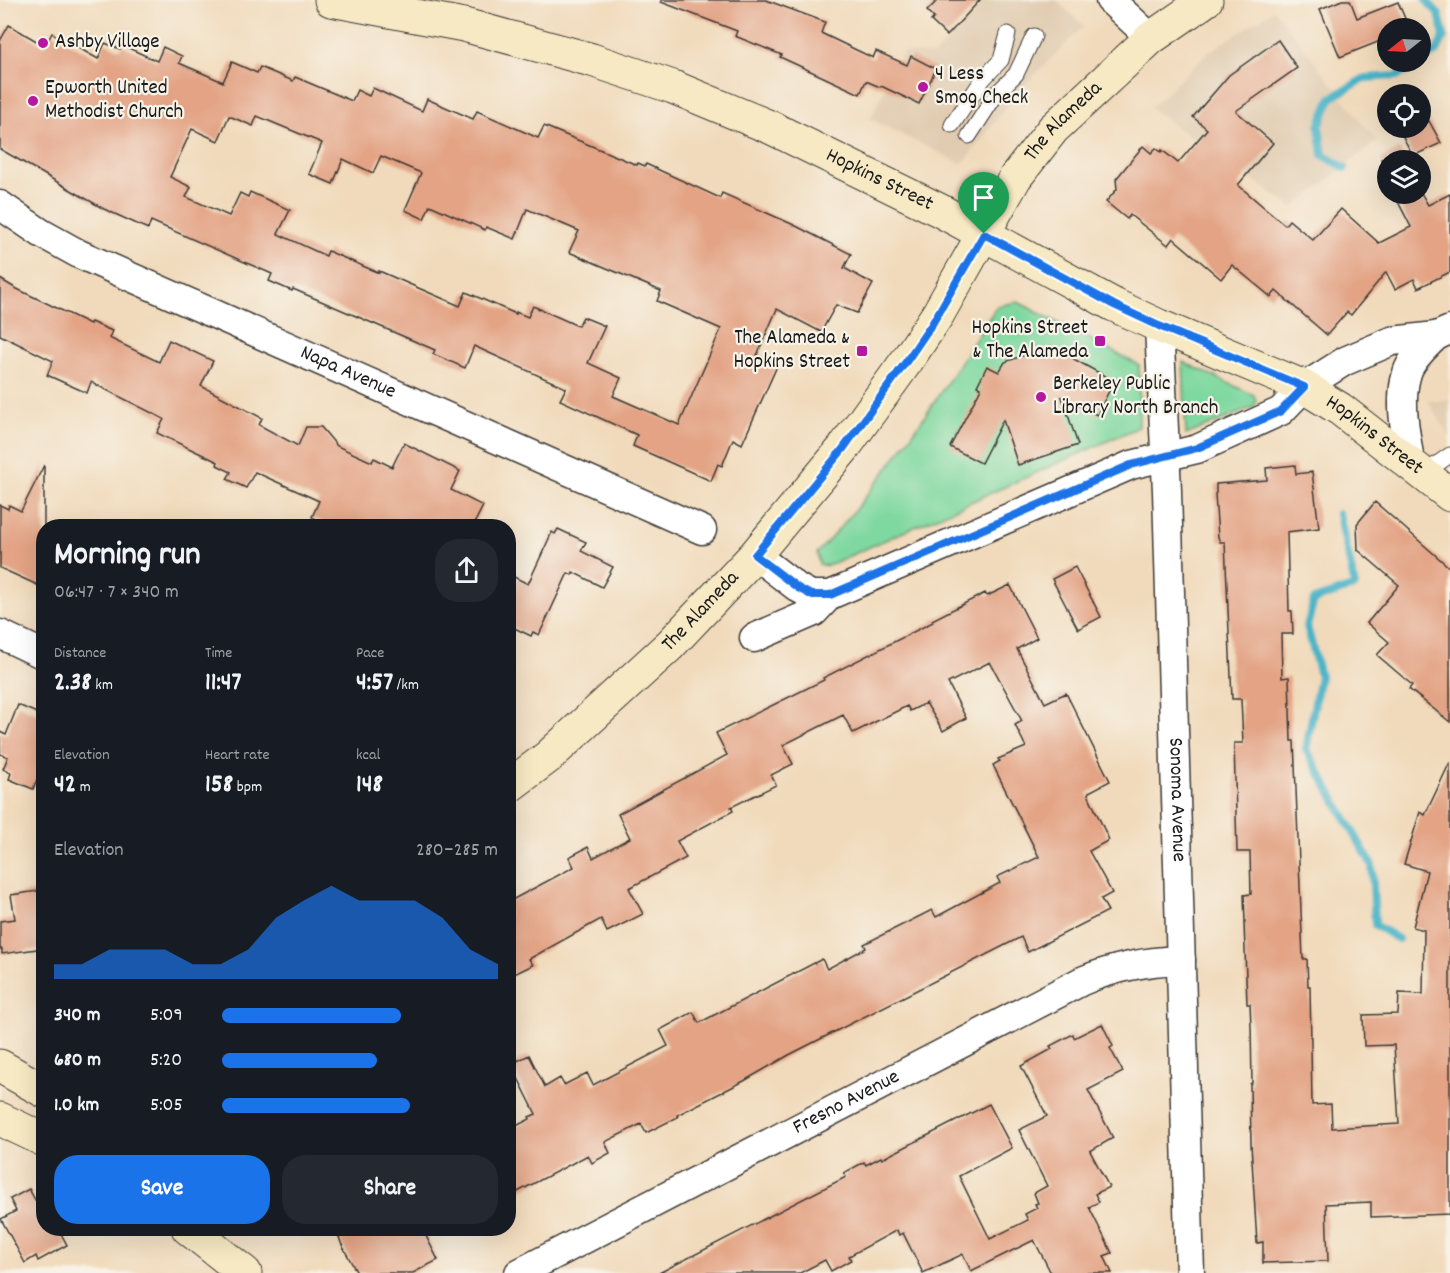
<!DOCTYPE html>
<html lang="en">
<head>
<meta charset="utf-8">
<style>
  :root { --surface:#171b24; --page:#242831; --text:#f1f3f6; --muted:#9ea1a6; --accent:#1a73e8 }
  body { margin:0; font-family:Dekko,sans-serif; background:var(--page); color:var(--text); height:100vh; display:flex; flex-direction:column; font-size:22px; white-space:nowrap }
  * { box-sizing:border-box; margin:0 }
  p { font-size:20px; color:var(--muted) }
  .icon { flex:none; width:33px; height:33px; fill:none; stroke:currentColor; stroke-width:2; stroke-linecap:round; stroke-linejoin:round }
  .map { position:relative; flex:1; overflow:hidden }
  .side { position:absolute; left:36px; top:519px; width:480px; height:717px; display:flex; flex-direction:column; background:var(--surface); border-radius:24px; box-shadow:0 6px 24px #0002 }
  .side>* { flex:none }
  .needle { width:39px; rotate:252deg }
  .buttons { position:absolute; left:1377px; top:18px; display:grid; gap:12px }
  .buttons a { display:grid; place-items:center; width:54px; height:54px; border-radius:50%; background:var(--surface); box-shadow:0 6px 24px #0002; font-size:30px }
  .pin { position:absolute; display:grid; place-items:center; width:51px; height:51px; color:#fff; margin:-62px -26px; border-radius:50% 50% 50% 0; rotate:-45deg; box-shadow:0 0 6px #0007 }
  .pin .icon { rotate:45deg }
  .round { display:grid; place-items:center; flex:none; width:63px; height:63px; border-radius:24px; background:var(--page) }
  .summary { display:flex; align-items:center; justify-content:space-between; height:102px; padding:0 18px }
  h1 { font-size:33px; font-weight:700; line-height:45px }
  .figures { display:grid; grid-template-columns:repeat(3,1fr); gap:9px; height:102px; padding:6px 18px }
  .figures div { display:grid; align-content:center }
  .figures b { font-size:26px; font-weight:700 }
  .figures small { font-size:16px; font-weight:400 }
  .figures p { font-size:16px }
  .chart { height:168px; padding:12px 18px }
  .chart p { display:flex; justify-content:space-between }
  .chart svg { width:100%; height:108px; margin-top:6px; fill:var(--accent); opacity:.7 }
  .primary-button { display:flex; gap:12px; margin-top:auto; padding:12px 18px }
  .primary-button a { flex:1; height:69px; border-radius:24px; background:var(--accent); color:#fff; font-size:24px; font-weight:700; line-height:69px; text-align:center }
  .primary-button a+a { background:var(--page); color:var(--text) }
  ul { padding:0 18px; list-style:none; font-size:20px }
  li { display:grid; grid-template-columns:96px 72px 1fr; align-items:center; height:45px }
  li i { height:15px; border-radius:8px; background:var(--accent) }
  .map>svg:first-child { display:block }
  .built { fill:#e1ccb1 }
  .green { fill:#7ed89f; stroke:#4d7a5e; stroke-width:1.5 }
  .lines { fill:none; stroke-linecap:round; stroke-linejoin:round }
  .stream { stroke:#49b4c7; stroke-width:8 }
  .building { fill:#e3a384; fill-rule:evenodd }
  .lane-casing { stroke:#3c3834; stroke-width:17 }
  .street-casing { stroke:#3c3834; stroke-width:31 }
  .secondary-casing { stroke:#3c3834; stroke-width:35 }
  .lane { stroke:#fff; stroke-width:15 }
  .street { stroke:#fff; stroke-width:28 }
  .secondary { stroke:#f6e9c3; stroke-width:33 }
  .route-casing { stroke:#fff; stroke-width:12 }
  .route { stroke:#1a73e8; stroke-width:8 }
  .poi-dot { fill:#b5179e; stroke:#f7f3e8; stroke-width:2 }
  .labels { text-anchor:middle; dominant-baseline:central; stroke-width:4.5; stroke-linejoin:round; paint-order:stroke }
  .poi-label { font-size:21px; fill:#1c1c1c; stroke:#f7f3e8; text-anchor:start }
  .street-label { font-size:21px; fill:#1c1c1c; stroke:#f7f3e8 }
</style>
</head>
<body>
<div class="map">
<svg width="1450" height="1273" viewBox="0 0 1450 1273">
  <rect width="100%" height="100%" fill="#f7f3e8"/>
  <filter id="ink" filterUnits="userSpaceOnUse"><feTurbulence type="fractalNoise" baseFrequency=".0167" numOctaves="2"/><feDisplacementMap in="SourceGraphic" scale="12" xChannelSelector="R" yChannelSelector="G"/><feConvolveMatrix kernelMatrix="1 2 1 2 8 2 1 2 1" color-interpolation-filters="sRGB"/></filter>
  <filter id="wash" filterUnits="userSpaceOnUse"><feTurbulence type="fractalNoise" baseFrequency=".008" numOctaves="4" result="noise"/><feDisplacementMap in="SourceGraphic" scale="24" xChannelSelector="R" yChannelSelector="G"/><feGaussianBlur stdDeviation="1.35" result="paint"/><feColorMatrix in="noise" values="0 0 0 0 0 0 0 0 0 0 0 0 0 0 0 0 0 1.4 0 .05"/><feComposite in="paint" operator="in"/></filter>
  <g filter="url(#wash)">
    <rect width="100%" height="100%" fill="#f1dabb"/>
    <!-- built -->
    <g class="built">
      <path d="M984,0H1056L1084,26L1019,90L966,160L960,163L870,119L903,52L934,55Z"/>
      <path d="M1274,10L1377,141L1293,208L1150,108L1207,53Z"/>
      <path d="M1428,401H1450V438Z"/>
    </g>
    <!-- green -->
    <g class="green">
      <path d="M1018,302L1139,365V427L827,566L819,564L817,553C887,479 942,391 997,306Z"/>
      <path d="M1183,362L1254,395L1256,401L1254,407L1186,435Z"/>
    </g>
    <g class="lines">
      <!-- stream -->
      <g class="stream">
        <path d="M1345,168L1323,155L1319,126L1331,98L1365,78L1397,76L1410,70L1437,51L1444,36L1439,14L1426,0"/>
        <path d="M1339,514L1355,586L1314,600L1307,626L1320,676L1306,749L1372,865L1375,925L1398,939"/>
      </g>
    </g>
    <g id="blocks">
      <!-- building -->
      <g class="building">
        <path d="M661,0H766L825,22L821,33L873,58L876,51L907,65L911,56L936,69L919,104L881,86L880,87L866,81L860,94L780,57L782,55L735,36L737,31L661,2Z"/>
        <path d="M938,0H980L947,36L931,21L934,18L927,11Z"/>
        <path d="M1342,0H1350L1357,18L1398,2L1409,28H1388V38L1340,57L1320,9Z"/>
        <path d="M9,25L45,46L52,33L98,59L105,43L120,49L122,45L157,61L163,47L182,56L179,63L223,82L232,62L257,73L260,67L293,81L295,77L352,101L357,90L369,96L373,88L422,111L427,99L473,119L477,111L538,138L544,126L637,165L638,163L645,166L646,164L720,198L722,193L794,225L851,254L844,268L873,284L857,313L836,305L821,332L777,309L757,355L778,364L742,444L733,439L722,466L718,464L711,481L633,446L637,435L560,400L566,388L474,346L465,368L433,354L435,350L293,289L292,291L269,281L272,274L151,221L148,229L104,209L0,149V41ZM229,116L253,126L257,116L322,143L309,174L333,184L343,159L373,173L381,156L421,173L405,210L424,219L430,205L485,230L486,227L515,239L527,209L579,231L569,252L661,291L657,301L721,329L679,425L613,396L621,378L588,363L605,326L583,317L578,326L533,306L528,317L516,312V314L466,292L460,306L379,271V273L328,251L326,256L278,234L290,210L250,192L248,197L240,193L229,216L186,197L191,187L170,177L192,129L218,141Z"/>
        <path d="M1278,40L1297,68L1236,111L1273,143L1238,185L1285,225L1289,220L1313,240L1341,209L1379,243L1411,227L1394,194H1420V191L1428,205L1450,194V272L1418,288L1414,279L1395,289L1386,272L1351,315L1347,312L1327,335L1276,291L1271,297L1232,265L1221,279L1173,238L1168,245L1130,215L1127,219L1106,202L1117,189L1116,179L1143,146L1151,153L1156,148L1161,152L1162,150L1178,163L1207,129L1193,117L1229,75Z"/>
        <path d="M1429,121L1441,143L1413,156L1402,135L1420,128V126Z"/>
        <path d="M1399,149L1405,160H1388V176L1381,159Z"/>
        <path d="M0,279L15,288L90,324L91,322L112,331L109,338L159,362L169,340L213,361L201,386L262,418L259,425L298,446L306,427H321L337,446L372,462L374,458L392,467L404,443L460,471L451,490L483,506L473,526H330L312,517L319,501L255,472L246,488L227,479L231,472L217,465L218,462L157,433L164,419L91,382L87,393L47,375L53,361L0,335Z"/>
        <path d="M1050,346L1114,381L1097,415L1062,397L1078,445L1018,465L1003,420L981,463L950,447L981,388L977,386L987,366L999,372L1005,362L1033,352L1044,358Z"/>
        <path d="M44,465V588L0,568V505L8,509L9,505L21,511Z"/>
        <path d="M1295,465L1296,474L1312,472L1319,528L1287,532L1289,611H1292L1293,634H1281L1282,678L1289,677L1291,741H1294L1303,959H1307L1308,986H1310L1312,1105L1331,1104L1332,1128L1399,1124L1394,1045L1364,1046L1363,1015L1398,1014L1399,993L1423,994L1424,930L1413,927L1427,871L1404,864L1420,812L1425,815L1450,762V1214L1371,1217V1202L1326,1204L1328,1261L1263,1263V1242L1257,1243L1251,1144L1250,1084L1252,1083L1251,1027L1250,1004H1247L1244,923H1245L1244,895L1251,894L1250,852H1237L1236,815L1234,743H1243L1241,699H1232L1225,542H1220L1218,537L1215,494L1216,493V484L1267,480L1266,468Z"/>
        <path d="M1375,502L1450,568V722L1409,689L1412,685L1377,655L1389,642L1367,623L1399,585L1358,550L1357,524Z"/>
        <path d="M558,529L586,542L581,551L613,567L602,587L573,572L572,575L568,573L539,635L533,632L531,636L508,625V574L528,584L552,532L555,534Z"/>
        <path d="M1075,567L1101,617L1078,629L1052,579Z"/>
        <path d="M1010,585L1037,638L1017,649L1045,703L1066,693L1110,781L1089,792L1088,794L1109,840L1089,851L1112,893L1101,899L1108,911L1028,952L1021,937L789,1055L744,1081L677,1115L678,1117L646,1133L641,1124L605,1142L610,1153L592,1163L588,1155L508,1197V1130L530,1119L529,1117L536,1114L511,1064L529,1055L545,1087L560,1078L564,1085L587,1073L593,1085L668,1046L660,1030L693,1012L699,1023L822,959L827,969L866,948L864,944L932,910L936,917L1000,883L997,877L1039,857L993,765L1000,761L998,759L1026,747L1015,725L1022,721L990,662L948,683L966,718L943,731L926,703L910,711L907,706L853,733L843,715L783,745L793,764L771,775L776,785L731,807L733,811L677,841L686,858L629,888L643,914L607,932L601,919L529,959L533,965L508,977V902L574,867L569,857L588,847L593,858L630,838L618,814L727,755L716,733L824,680L823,678L933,622L932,620L985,593L987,596Z"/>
        <path d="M18,705L44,716V762L33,789L9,779L11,773L3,769L8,757L0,754V732L6,735Z"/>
        <path d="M44,890V912H40L44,948L2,954V949H0V921L15,919L11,895Z"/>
        <path d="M1102,1024L1113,1046L1110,1048L1123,1072L1088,1090L1113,1138L1090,1151L1109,1187L1095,1194L1099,1202L1089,1207L1112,1253L1104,1256L1112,1273H1051L1034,1240L971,1271L963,1254L923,1273L903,1233L899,1235L897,1230L849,1256L851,1260L831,1271L825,1260L800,1273H659L846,1177L844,1173L864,1162L866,1165L881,1157L882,1159L989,1104L1012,1148L959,1176L990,1239L1028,1220L1025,1214L1037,1208L1035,1204L1038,1203L1034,1193L1047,1186L1019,1130L1047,1116L1021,1066L1052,1049L1050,1046L1073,1034L1074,1038Z"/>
        <path d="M29,1189L44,1216V1228H58L67,1245L38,1261L36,1256L25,1263L1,1219L16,1211L10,1199Z"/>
        <path d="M336,1228H422L438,1260L413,1273H357L341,1243Z"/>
      </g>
    </g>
  </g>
  <g filter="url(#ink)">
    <use href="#blocks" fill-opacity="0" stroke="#3c3834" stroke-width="1.5"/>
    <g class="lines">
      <defs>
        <g id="lane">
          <path d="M952,125L983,79L1001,60L1008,34"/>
          <path d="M969,136L997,93L1016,74L1034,36"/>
          <path d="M1424,473L1450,455"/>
        </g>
        <g id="street">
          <path d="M1110,0L1151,38"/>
          <path id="s1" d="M0,205L41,233L79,254L702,530"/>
          <path id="s2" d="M1159,326L1167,491L1190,1273"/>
          <path d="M1410,462C1406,434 1398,401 1407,373C1411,359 1426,346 1436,336"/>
          <path d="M755,555L798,588L811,595H830L1131,465L1197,449L1281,411L1304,387L1345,361L1392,341L1436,336L1450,330"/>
          <path d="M0,634L44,655"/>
          <path d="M754,638L814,612L830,595"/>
          <path id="s3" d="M519,1273L1082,981C1115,967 1146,961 1181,960"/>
        </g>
        <g id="secondary">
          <path id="s4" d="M331,0L464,25L592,60L673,87L772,128L941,211L1114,305L1159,326L1304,387L1340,409L1450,495"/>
          <path id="s5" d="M508,787L548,757L670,645L755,555L843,449L908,359L938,314L1015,178L1053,129L1151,38L1206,0"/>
          <path d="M0,1066L44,1091"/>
          <path d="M0,1119L44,1140"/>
          <path d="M188,1228L245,1273"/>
        </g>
      </defs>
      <!-- lane casing -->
      <use href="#lane" class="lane-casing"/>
      <!-- street casing -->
      <use href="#street" class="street-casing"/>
      <!-- secondary casing -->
      <use href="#secondary" class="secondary-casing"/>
      <!-- lane -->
      <use href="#lane" class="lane"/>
      <!-- street -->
      <use href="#street" class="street"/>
      <!-- secondary -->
      <use href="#secondary" class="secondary"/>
    </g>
  </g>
  <g class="lines" filter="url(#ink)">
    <defs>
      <path id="route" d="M984,234L1114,305L1159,326L1304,387L1281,411L1197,448L1131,465L830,595H811L798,588L755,555L843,449L908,359L932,324Z"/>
    </defs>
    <!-- route casing -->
    <use href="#route" class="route-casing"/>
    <!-- route -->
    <use href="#route" class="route"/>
  </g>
  <!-- markers -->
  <g class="poi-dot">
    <circle cx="43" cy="43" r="6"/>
    <circle cx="923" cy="87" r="6"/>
    <circle cx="33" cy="101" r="6"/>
    <rect x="1094" y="335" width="12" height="12" rx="3"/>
    <rect x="856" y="345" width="12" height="12" rx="3"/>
    <circle cx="1041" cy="397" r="6"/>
  </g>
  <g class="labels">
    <!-- poi labels -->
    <g class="poi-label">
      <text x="55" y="43">Ashby Village</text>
      <text x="935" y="75">4 Less<tspan x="935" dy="24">Smog Check</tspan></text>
      <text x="45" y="89">Epworth United<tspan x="45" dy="24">Methodist Church</tspan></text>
      <text x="1088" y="329" text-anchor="end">Hopkins Street<tspan x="1088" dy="24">&amp; The Alameda</tspan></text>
      <text x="850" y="339" text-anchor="end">The Alameda &amp;<tspan x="850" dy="24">Hopkins Street</tspan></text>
      <text x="1053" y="385">Berkeley Public<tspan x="1053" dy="24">Library North Branch</tspan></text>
    </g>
    <!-- street labels -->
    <g class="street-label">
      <text stroke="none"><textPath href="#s5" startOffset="873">The Alameda</textPath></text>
      <text stroke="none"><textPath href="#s4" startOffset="580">Hopkins Street</textPath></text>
      <text stroke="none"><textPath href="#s1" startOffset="387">Napa Avenue</textPath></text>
      <text stroke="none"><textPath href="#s4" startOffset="1138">Hopkins Street</textPath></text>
      <text stroke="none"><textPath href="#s5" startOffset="261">The Alameda</textPath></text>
      <text stroke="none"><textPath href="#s2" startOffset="474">Sonoma Avenue</textPath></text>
      <text stroke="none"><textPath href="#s3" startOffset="369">Fresno Avenue</textPath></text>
    </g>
  </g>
</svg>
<div class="buttons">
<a><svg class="needle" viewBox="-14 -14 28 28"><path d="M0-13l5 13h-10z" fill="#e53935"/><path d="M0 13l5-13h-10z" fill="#9ea1a6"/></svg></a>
<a><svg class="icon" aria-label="locate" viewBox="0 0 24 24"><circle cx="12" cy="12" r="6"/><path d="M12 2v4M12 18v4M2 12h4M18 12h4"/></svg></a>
<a><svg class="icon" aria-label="layers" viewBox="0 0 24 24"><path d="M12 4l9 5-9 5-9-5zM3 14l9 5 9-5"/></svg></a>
</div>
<div class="pin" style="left:984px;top:234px;background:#1e9e55"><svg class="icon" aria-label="arrive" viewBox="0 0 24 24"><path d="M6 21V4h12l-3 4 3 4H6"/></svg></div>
<section class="side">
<div class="summary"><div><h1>Morning run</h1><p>06:47 · 7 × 340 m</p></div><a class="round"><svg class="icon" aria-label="share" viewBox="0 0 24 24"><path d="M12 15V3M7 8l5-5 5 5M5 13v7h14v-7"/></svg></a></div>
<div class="figures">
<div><p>Distance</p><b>2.38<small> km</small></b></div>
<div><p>Time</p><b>11:47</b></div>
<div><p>Pace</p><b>4:57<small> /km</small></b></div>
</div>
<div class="figures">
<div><p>Elevation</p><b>42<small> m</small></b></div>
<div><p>Heart rate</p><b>158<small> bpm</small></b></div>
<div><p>kcal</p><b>148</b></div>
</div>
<div class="chart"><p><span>Elevation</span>280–285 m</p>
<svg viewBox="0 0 160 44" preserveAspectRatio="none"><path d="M0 44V38L10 38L20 32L30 32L40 32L50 38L60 38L70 32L80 19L90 12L100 6L110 12L120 12L130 12L140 19L150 32L160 38V44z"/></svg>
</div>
<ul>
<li><b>340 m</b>5:09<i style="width:65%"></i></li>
<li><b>680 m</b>5:20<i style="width:56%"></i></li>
<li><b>1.0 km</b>5:05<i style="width:68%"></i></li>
</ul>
<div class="primary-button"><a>Save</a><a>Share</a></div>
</section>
</div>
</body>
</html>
